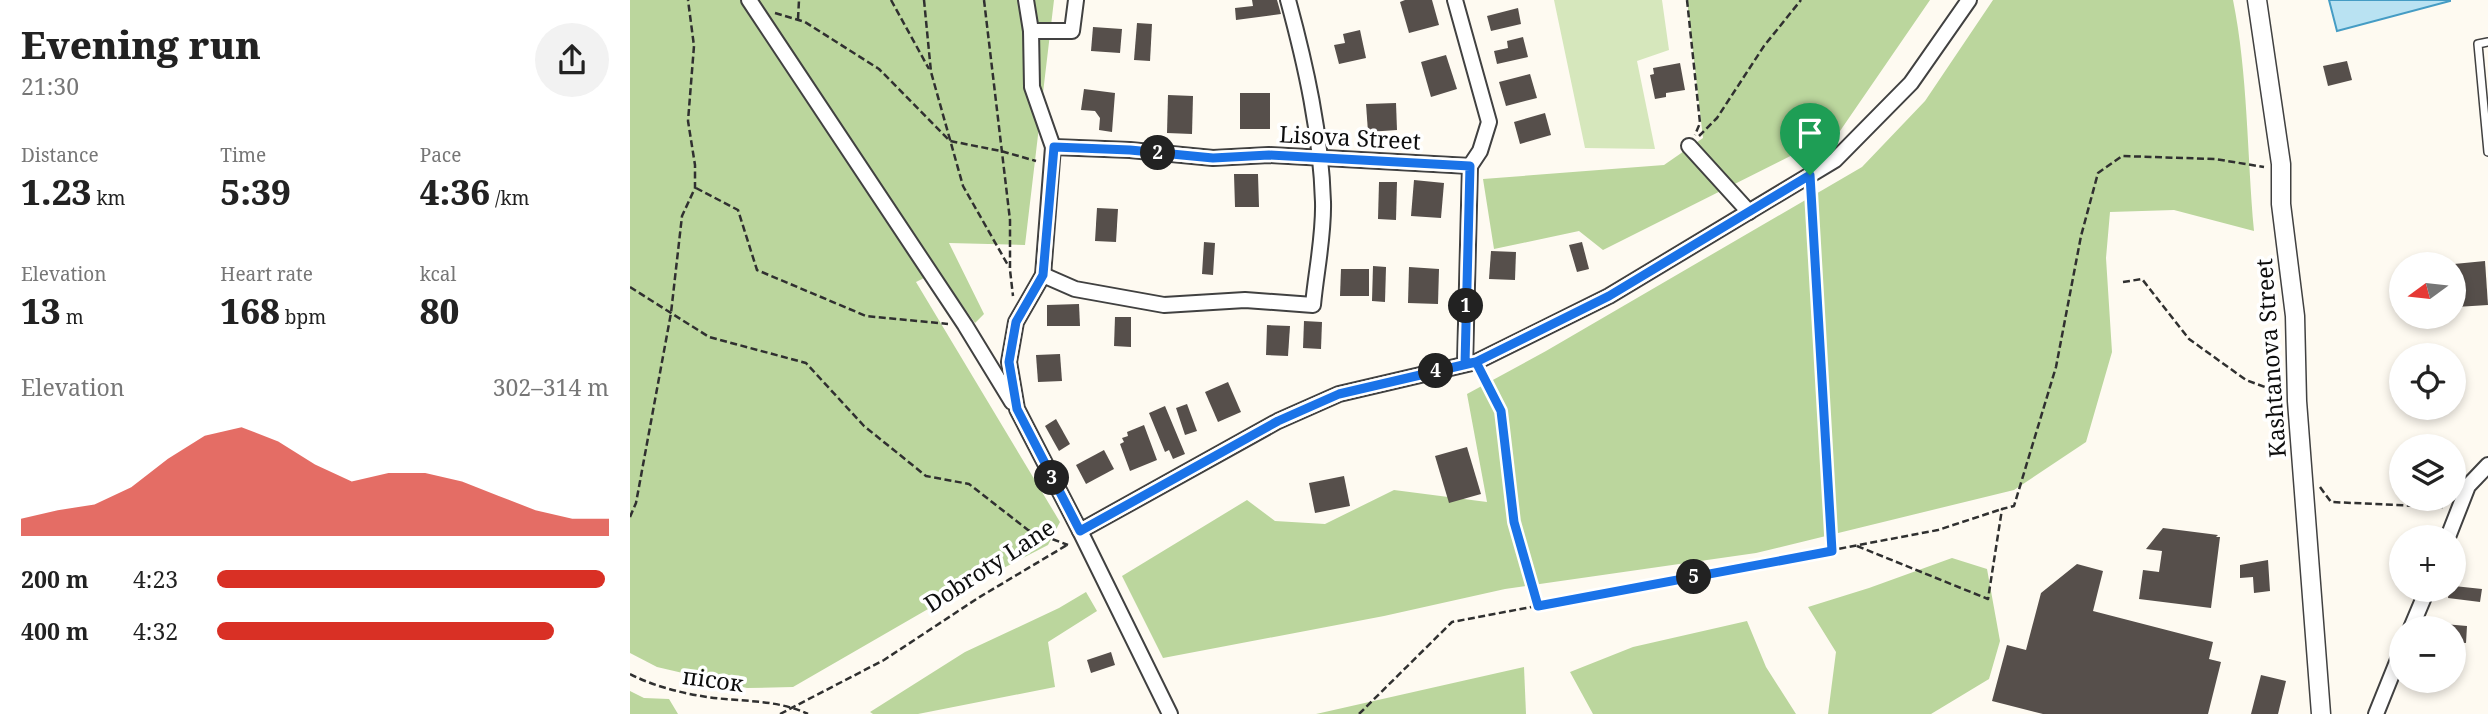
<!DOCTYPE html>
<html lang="en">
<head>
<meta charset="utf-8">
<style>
  :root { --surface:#fff; --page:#f2f2f2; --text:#222; --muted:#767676; --accent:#d93025 }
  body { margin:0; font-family:"Noto Serif",serif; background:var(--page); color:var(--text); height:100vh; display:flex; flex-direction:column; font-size:26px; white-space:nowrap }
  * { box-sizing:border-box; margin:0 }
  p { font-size:23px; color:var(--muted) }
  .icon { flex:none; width:38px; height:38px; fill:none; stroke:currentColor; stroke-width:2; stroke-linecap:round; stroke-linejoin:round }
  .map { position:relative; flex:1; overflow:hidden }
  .panel { display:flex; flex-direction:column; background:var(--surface); width:630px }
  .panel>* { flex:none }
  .needle { width:46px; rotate:255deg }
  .fabs { position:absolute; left:1759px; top:252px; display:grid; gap:14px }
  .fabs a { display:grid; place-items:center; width:77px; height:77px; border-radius:50%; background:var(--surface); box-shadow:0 4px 10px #0003; font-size:35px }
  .pin { position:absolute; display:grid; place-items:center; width:60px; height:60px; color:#fff; margin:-72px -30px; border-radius:50% 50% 50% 0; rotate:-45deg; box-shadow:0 0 7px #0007 }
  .pin .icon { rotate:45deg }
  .km { position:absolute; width:35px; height:35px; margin:-18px; border-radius:50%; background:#222; color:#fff; font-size:19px; line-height:35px; text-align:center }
  .round { display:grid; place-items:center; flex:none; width:74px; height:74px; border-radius:37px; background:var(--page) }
  .head { display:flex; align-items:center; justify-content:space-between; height:119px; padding:0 21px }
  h1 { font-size:38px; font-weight:800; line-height:52px }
  .figures { display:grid; grid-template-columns:repeat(3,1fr); gap:10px; height:119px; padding:7px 21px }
  .figures div { display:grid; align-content:center }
  .figures b { font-size:35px; font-weight:800 }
  .figures small { font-size:19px; font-weight:400 }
  .figures p { font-size:19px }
  .chart { height:196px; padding:14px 21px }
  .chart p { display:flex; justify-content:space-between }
  .chart svg { width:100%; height:126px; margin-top:7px; fill:var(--accent); opacity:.7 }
  ul { padding:0 21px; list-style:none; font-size:23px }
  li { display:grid; grid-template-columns:112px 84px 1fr; align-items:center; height:52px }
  li i { height:18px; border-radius:9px; background:var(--accent) }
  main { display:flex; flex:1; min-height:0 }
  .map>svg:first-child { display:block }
  .green { fill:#d6e7bc }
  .forest { fill:#bbd69d }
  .water { fill:#b9e2f2; stroke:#459cc4; stroke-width:2 }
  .building { fill:#564f4b }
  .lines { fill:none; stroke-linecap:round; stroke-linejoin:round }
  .service-casing { stroke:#414141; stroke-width:10 }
  .minor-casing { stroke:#414141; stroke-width:18 }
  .tertiary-casing { stroke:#414141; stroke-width:21 }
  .path { stroke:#303030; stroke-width:2.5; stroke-dasharray:7 3.5; stroke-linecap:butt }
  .service { stroke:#fff; stroke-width:7 }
  .minor { stroke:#fff; stroke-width:14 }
  .tertiary { stroke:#fff; stroke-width:18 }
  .route-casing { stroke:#fff; stroke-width:14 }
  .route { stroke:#1a73e8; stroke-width:9 }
  .labels { text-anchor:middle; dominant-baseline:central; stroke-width:7; stroke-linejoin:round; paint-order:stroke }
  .street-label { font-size:23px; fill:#0e0e0e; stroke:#fff }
</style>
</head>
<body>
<main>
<section class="panel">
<div class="head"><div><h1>Evening run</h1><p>21:30</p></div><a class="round"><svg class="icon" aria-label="share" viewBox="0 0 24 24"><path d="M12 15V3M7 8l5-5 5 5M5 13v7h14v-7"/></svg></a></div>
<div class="figures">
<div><p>Distance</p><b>1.23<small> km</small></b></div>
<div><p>Time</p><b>5:39</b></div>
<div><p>Pace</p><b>4:36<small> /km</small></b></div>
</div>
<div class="figures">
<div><p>Elevation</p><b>13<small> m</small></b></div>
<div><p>Heart rate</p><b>168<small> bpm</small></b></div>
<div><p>kcal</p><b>80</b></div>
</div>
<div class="chart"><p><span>Elevation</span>302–314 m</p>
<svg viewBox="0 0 160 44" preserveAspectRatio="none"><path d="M0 44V38L10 35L20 33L30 27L40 17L50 9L60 6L70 11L80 19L90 25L100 22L110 22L120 25L130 30L140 35L150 38L160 38V44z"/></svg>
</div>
<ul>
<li><b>200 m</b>4:23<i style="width:99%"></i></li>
<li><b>400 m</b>4:32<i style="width:86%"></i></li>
</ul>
</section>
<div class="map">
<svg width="1858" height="714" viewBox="0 0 1858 714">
  <rect width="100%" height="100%" fill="#fefaf1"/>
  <!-- green -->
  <path class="green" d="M924,0H1032L1039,50L1007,61L1025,149L955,148Z"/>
  <!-- forest -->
  <g class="forest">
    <path d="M0,0H424L395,245L319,243L354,314L345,323L308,271L286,282L430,522L418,545L331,590L163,687L117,688L27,667L0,653Z"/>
    <path d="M1057,0H1300L1210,131L973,250L949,231L864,249L853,179L1034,165L1073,138Z"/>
    <path d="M1363,0H1603C1618,74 1617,155 1624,231L1544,210L1480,212L1476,258L1482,352L1456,442L1384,490L1126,553L875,589L754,616L533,658L492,576L617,500L645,521L695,524L764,490L857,502L837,394L916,351L1232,167L1295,101Z"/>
    <path d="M1322,558L1357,569L1370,641L1359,679L1301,714H1198L1206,652L1178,607L1239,588Z"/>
    <path d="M456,592L467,611L418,642L425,687L288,714H243L240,712L335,652L429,608Z"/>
    <path d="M1117,621L1136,667L1166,714H963L940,672L1003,647Z"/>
    <path d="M894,667L896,714H686Z"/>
    <path d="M0,691L14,698L39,699L48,714H0Z"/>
  </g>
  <!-- water -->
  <path class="water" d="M1699,0H1820V1L1707,31Z"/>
  <!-- building -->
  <g class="building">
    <path d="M622,0H647L651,14L606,20L605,8L623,6Z"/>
    <path d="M775,0H802L809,25L779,33L770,2Z"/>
    <path d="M888,8L891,24L861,31L857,16Z"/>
    <path d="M507,23L522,24L520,61L504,60Z"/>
    <path d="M463,27L492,29L490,53L461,51Z"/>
    <path d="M730,30L736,58L709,64L704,45L715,43L713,34Z"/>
    <path d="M893,37L898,57L867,64L864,51L878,48L877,41Z"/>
    <path d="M816,55L827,89L801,97L791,62Z"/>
    <path d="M1717,61L1722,80L1698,86L1693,66Z"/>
    <path d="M1050,63L1055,90L1036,93V97L1025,99L1020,75L1024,74L1023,68Z"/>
    <path d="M900,74L907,98L876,106L869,82Z"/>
    <path d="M454,89L485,93L482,132L469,130L470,118L465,111L451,110Z"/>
    <rect x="610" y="93" width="30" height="36"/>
    <path d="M538,95L563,96L562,134L537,133Z"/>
    <path d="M766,103L767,130L738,132L736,104Z"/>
    <path d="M915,113L921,135L890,144L884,122Z"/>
    <path d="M604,174H628L629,207H605Z"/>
    <path d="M784,180L814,183L811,218L781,216Z"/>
    <path d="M749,182H767L766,220L748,219Z"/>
    <path d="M467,208L488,209L486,242L465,241Z"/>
    <path d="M574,242L585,243L583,275L572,274Z"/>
    <path d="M952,242L959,269L947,272L939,245Z"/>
    <path d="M861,251L886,252L885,280L859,279Z"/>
    <path d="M1855,261L1858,305L1826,307L1824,264Z"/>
    <path d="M743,266L756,267L755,302L742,301Z"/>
    <path d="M779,267L809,269L808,304L778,303Z"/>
    <path d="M711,269H739V296H710Z"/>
    <path d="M449,304L450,326H417V305Z"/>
    <path d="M485,317H501V347L484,346Z"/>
    <path d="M674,321L692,322L691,349L673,348Z"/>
    <path d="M637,325L660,326L658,356L636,355Z"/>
    <path d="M430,354L432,381L408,382L406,355Z"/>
    <path d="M598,382L611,412L588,422L575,392Z"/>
    <path d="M557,404L567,431L555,435L546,408Z"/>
    <path d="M535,406L555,454L543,459L539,450L535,452L519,413Z"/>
    <path d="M426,419L440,444L429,451L415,426Z"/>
    <path d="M514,425L527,460L500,471L490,444L494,442L492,438L498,436L497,432Z"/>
    <path d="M837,447L851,494L819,503L805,456Z"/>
    <path d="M474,450L484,469L456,484L446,465Z"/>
    <path d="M714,476L720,506L685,513L679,483Z"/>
    <path d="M1533,528L1588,535L1586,537H1590L1581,608L1509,599L1513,570L1529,572L1532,551L1516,549Z"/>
    <path d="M1638,560L1640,591L1624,593L1623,577L1610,578V565Z"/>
    <path d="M1447,564L1473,571L1463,611L1583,642L1579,659L1591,662L1578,714H1413L1362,701L1377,645L1396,650L1411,593Z"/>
    <path d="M1824,586L1852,589L1850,602L1818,598L1819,590H1824Z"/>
    <path d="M1814,624L1837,626L1836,643L1824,642V628H1814Z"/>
    <path d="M481,652L485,665L461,673L457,660Z"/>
    <path d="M1631,675L1656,681L1648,714H1621Z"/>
  </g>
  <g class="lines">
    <defs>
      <path id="service" d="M1858,42L1848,44L1858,152"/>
      <g id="minor">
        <path d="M119,0L335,325L382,402"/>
        <path d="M396,0L401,31"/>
        <path d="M446,0L442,31H401L402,87L423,147L413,275L386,322L379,362L387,409L450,531L648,421L709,394L846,362L979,296L1205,160L1281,83L1339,0"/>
        <path d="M1059,146L1119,212"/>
        <path d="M423,147L500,150L583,158L639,155L840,166L850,151L859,122L825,0"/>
        <path d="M413,275L445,289L534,305L615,300L683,305C686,272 694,236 693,202C691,134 676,66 658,0"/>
        <path d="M835,364L840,166"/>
        <path d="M450,531L540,714"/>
        <path d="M1818,537L1838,486L1858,465"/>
        <path d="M1781,628L1797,590"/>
        <path d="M1746,714L1771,652"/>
      </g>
      <path id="tertiary" d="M1627,0L1651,164V204L1665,316L1667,401L1691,714"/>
    </defs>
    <!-- service casing -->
    <use href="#service" class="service-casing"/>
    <!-- minor casing -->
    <use href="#minor" class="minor-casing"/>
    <!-- tertiary casing -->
    <use href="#tertiary" class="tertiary-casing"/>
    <!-- path -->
    <g class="path">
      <path d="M261,0L299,69"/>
      <path d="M294,0L301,72L333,186L379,267"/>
      <path d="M354,0L380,220V270L383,296"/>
      <path d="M1057,0L1070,123L1065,135"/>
      <path d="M145,13L175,22L249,69L320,141L371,151L406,161"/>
      <path d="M168,19L169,0"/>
      <path d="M1069,136L1087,118L1134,46L1171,0"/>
      <path d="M66,188L108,210L127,270L236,316L318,324"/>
      <path d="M1181,192L1202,549"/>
      <path d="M1493,282L1512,279L1559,339L1616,380L1651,393"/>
      <path d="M0,287L79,337L176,363L234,426L296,476L339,484L398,530L438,545"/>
      <path d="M853,376L871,411L884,522L908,606"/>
      <path d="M1690,487L1701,502L1813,507"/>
      <path d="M0,517L6,503L41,313L52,216L65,188V165L58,121L64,46L58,0"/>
      <path d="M1227,546L1358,599L1372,509L1384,506L1426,367L1451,236L1468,173L1492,156L1585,159L1634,167"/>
      <path d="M0,674C23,686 51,693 77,697C112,702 146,699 178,714"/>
      <path d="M150,714L254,660L348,598L437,545"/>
      <path d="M729,714L822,622L1308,530L1372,509"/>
    </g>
    <!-- service -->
    <use href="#service" class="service"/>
    <!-- minor -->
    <use href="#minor" class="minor"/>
    <!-- tertiary -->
    <use href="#tertiary" class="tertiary"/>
  </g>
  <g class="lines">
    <defs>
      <path id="route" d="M1180,175L979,296L846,362L835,364L840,166L639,155L583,158L500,150L424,147L413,275L386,322L379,362L387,409L450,531L648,421L709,394L846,362L871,411L884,522L908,606L1202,551L1180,175"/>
    </defs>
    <!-- route casing -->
    <use href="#route" class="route-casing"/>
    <!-- route -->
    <use href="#route" class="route"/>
  </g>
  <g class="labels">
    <!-- street labels -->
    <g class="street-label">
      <text transform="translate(720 137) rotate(3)">Lisova Street</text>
      <text transform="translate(1640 358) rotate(-94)">Kashtanova Street</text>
      <text transform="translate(359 565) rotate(-33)">Dobroty Lane</text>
      <text transform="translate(83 679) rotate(8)">пісок</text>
    </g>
  </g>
</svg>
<div class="fabs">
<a><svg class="needle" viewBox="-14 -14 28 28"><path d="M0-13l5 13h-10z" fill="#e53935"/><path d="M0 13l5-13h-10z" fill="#767676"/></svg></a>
<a><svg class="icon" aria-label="locate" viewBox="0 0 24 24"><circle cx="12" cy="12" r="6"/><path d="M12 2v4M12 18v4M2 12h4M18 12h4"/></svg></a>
<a><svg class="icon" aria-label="layers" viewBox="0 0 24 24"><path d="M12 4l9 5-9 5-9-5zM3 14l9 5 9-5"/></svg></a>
<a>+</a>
<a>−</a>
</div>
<div class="pin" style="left:1180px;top:175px;background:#1e9e55"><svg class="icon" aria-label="arrive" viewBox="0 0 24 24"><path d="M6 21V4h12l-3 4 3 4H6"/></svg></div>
<b class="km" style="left:836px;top:306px">1</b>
<b class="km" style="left:528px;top:153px">2</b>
<b class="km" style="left:422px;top:478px">3</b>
<b class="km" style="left:806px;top:371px">4</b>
<b class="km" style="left:1064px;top:577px">5</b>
</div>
</main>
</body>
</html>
